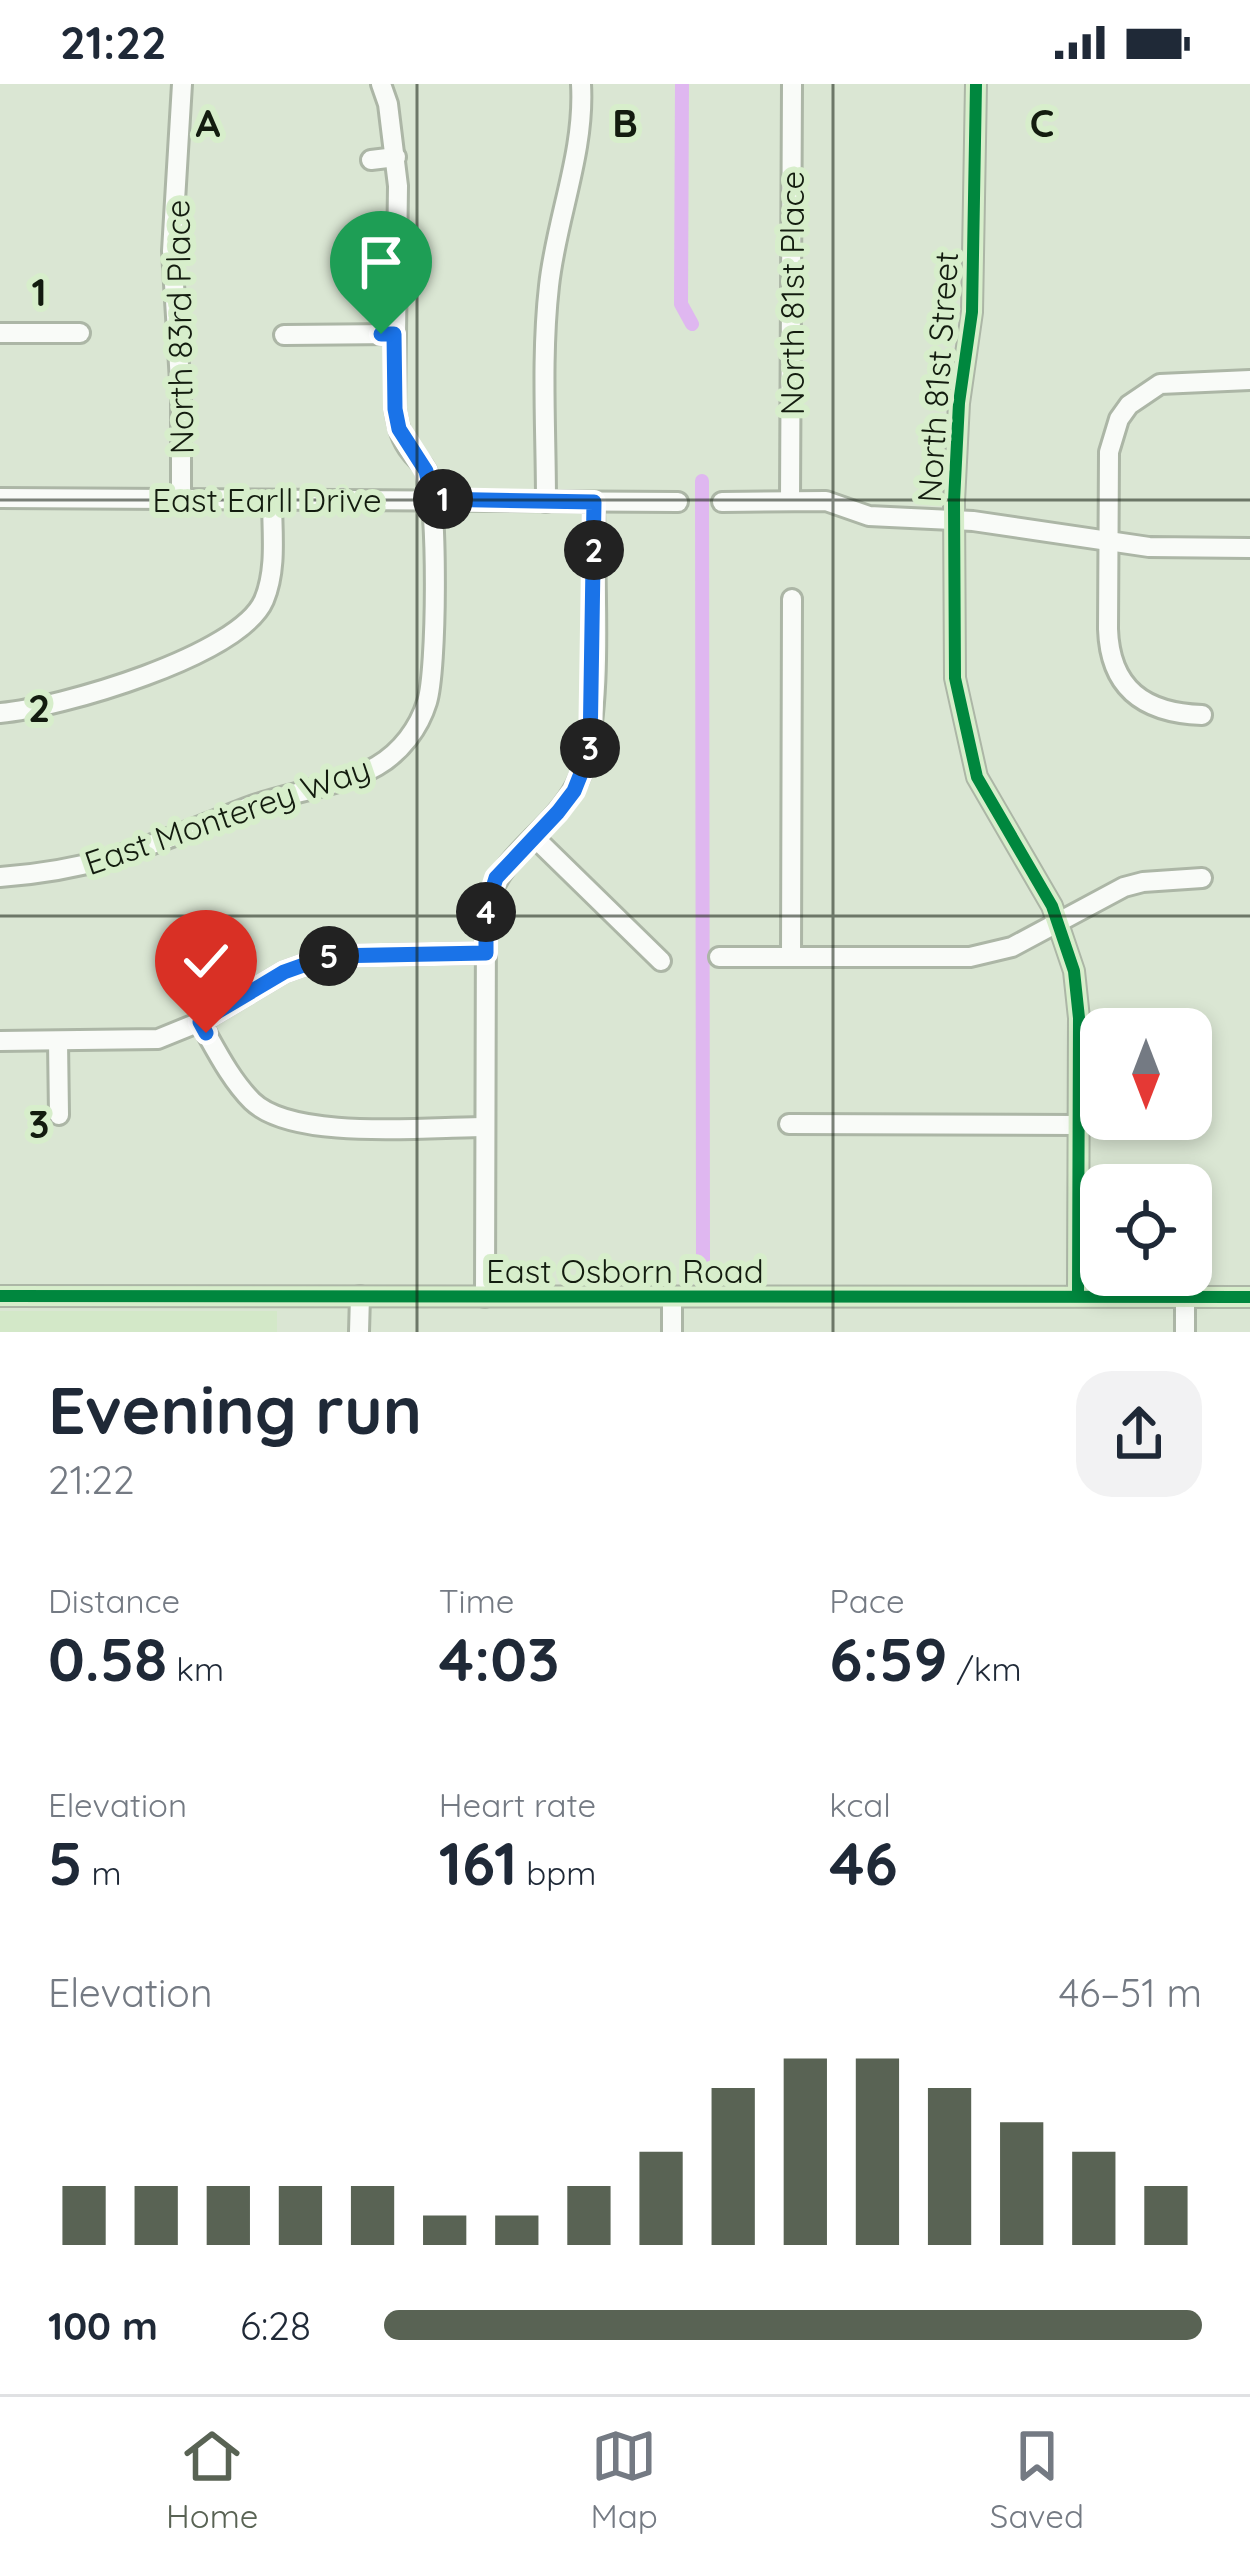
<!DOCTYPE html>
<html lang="en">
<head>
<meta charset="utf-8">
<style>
  :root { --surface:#fff; --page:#f2f2f3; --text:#1f2937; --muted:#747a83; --line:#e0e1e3; --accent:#596354 }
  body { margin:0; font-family:Quicksand,sans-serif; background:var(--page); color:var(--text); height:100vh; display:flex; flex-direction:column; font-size:45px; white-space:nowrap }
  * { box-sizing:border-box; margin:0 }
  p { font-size:39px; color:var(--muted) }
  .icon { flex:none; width:66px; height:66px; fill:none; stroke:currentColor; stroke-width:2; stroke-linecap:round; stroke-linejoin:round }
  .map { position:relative; height:1248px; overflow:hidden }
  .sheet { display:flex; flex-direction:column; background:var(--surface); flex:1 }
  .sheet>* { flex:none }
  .needle { width:78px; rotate:180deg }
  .controls { position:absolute; left:1080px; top:924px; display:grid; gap:24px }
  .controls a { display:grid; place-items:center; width:132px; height:132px; border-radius:24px; background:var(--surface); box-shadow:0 6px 18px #0003; font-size:60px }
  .pin { position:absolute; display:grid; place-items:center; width:102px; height:102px; color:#fff; margin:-123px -51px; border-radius:50% 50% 50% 0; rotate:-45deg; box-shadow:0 0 12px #0007 }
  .pin .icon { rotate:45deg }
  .km { position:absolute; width:60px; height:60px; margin:-30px; border-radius:50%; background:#222; color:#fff; font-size:33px; line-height:60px; text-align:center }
  .round { display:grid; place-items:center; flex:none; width:126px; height:126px; border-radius:36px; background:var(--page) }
  .headline { display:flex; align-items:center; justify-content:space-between; height:204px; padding:0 48px }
  h1 { font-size:66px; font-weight:700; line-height:90px }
  .metrics { display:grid; grid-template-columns:repeat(3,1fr); gap:18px; height:204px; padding:12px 48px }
  .metrics div { display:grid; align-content:center }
  .metrics b { font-size:60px; font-weight:700 }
  .metrics small { font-size:33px; font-weight:400 }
  .metrics p { font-size:33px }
  .chart { height:336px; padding:24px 48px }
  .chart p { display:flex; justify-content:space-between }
  .chart svg { width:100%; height:216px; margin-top:12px; stroke:var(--accent); stroke-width:6 }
  ul { padding:0 48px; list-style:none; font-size:39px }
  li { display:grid; grid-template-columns:192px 144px 1fr; align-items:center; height:90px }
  li i { height:30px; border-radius:15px; background:var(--accent) }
  .status { display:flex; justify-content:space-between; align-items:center; height:84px; padding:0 60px; background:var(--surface); direction:ltr }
  .status svg { height:33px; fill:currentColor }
  .tab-bar { display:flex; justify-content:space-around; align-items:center; height:168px; border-top:3px solid var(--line); background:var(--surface); font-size:33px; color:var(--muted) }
  .tab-bar a { display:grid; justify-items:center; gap:6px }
  .tab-bar .active { color:var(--accent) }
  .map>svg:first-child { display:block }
  .built { fill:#d3e8c8 }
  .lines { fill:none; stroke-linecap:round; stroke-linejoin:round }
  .canal { stroke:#dfb7f0; stroke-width:14 }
  .minor-casing { stroke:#acb6a6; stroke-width:24 }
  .minor { stroke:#f9fbf8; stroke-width:18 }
  .cycleway-casing { stroke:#d7eecb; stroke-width:20 }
  .cycleway { stroke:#00873e; stroke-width:12 }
  .route-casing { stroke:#fff; stroke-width:24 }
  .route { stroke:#1a73e8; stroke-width:15 }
  .grid { fill:none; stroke:#131c0f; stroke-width:3; stroke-opacity:0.55 }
  .labels { text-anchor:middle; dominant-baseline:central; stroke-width:12; stroke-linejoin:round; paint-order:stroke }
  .street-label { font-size:33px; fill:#131c0f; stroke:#d7eecb }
  .grid-label { font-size:39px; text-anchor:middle; font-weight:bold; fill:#131c0f; stroke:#d7eecb; stroke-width:12; stroke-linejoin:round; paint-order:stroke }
</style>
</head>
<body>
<div class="status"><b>21:22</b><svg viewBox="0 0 49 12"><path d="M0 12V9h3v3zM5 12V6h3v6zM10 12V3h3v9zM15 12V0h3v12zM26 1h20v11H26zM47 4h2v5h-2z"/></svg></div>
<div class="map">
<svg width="1250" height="1248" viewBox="0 0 1250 1248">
  <rect width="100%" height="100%" fill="#dae6d3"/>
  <!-- built -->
  <rect class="built" x="0" y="1227" width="277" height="21"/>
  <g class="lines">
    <!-- canal -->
    <g class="canal">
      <path d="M682,0L681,220L692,240"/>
      <path d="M702,397L703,1178"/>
    </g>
    <defs>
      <g id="minor">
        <path d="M976,0L972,228L959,319L954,417L955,594L977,693L1052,822L1074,887L1079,934L1078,1210"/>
        <path d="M371,76L396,73"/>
        <path d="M0,249H80"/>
        <path d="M284,251L395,250"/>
        <path d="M0,414L678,418"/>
        <path d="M181,415V314L172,167L182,0"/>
        <path d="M790,417L792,0"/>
        <path d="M546,418C546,346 541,273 549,202C556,135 585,69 581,0"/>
        <path d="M722,418L826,417L869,432L973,437L1149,463L1250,464"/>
        <path d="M0,629C59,624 240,572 264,516C277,485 272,448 272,416"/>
        <path d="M1202,631C1145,629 1110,605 1108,545L1109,368L1119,335L1129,321L1160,300L1250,296"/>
        <path d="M534,753L661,877"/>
        <path d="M0,793C100,786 156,759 246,724C287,708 341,703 377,682C401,668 419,644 427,618C437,586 438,421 427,389C424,380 416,375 411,368C400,355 398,341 395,325L398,102L388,20L381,0"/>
        <path d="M719,873H970L1012,863L1124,803L1143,798L1202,794"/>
        <path d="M791,873L792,515"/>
        <path d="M200,938C215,964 230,995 252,1017C293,1057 427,1043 483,1043"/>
        <path d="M0,957L158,955L200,938L284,888L329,872L486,869"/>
        <path d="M58,957L59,1031"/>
        <path d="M789,1040L1078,1041"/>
        <path d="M0,1212L1250,1213"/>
        <path d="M485,1213L486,826C499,769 550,750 576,701C606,646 594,487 594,418"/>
        <path d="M1185,1213V1248"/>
        <path d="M359,1248L360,1212"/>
        <path d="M672,1248V1215"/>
      </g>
    </defs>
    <!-- minor casing -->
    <use href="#minor" class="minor-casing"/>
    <!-- minor -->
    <use href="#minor" class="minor"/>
    <defs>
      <g id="cycleway">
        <path d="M976,0L972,228L959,319L954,417L955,594L977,693L1052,822L1074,887L1079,934L1078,1210"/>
        <path d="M0,1212L1250,1213"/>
      </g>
    </defs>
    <!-- cycleway casing -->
    <use href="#cycleway" class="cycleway-casing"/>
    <!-- cycleway -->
    <use href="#cycleway" class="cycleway"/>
  </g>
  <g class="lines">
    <defs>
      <path id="route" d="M206,949L200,938L284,888L329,872L486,869V826L496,794L558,728L574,707L590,667L594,418L432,415L426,387L399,345L395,325L394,250H381"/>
    </defs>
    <!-- route casing -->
    <use href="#route" class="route-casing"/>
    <!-- route -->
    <use href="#route" class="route"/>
  </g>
  <!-- grid -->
  <path class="grid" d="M417,0V1248M833,0V1248M0,416H1250M0,832H1250"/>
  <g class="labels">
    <!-- street labels -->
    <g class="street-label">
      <text transform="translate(791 209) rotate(-90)">North 81st Place</text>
      <text transform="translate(179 243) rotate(-91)">North 83rd Place</text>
      <text transform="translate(937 293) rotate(-86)">North 81st Street</text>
      <text x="267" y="415">East Earll Drive</text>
      <text transform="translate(227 731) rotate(-19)">East Monterey Way</text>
      <text x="625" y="1186">East Osborn Road</text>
    </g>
  </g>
  <g class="grid-label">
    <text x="208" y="53">A</text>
    <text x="625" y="53">B</text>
    <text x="1042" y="53">C</text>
    <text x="39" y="222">1</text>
    <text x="39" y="638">2</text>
    <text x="39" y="1054">3</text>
  </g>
</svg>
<div class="controls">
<a><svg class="needle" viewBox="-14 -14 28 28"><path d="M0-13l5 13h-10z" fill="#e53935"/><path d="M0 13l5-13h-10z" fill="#747a83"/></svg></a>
<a><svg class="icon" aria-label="locate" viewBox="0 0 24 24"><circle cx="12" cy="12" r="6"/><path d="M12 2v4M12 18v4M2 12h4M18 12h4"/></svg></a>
</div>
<div class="pin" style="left:381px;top:250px;background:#1e9e55"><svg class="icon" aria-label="arrive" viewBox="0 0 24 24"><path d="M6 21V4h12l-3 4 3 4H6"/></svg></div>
<div class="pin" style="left:206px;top:949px;background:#d93025"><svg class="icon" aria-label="check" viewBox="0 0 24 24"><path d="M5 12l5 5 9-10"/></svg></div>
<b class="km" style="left:443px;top:415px">1</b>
<b class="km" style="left:594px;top:466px">2</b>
<b class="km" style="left:590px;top:664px">3</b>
<b class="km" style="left:486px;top:828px">4</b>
<b class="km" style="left:329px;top:872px">5</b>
</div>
<section class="sheet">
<div class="headline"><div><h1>Evening run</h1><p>21:22</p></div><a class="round"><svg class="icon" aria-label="share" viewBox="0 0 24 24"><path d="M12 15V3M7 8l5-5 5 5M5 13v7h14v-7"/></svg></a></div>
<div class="metrics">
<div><p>Distance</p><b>0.58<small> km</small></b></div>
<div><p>Time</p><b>4:03</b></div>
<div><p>Pace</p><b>6:59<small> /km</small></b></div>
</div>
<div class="metrics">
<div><p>Elevation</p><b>5<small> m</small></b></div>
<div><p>Heart rate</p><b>161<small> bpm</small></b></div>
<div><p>kcal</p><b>46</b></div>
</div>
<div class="chart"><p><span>Elevation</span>46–51 m</p>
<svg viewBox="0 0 160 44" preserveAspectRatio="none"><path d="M5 44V32M15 44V32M25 44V32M35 44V32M45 44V32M55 44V38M65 44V38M75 44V32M85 44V25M95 44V12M105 44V6M115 44V6M125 44V12M135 44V19M145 44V25M155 44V32"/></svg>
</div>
<ul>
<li><b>100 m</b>6:28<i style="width:100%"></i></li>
</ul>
</section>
<nav class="tab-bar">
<a class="active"><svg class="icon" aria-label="home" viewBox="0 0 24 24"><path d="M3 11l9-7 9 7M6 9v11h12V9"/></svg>Home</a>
<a><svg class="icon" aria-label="map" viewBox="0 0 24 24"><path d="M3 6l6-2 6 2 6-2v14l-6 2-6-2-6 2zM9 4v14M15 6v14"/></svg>Map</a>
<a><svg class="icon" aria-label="saved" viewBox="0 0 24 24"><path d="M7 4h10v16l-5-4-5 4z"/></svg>Saved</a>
</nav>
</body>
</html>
